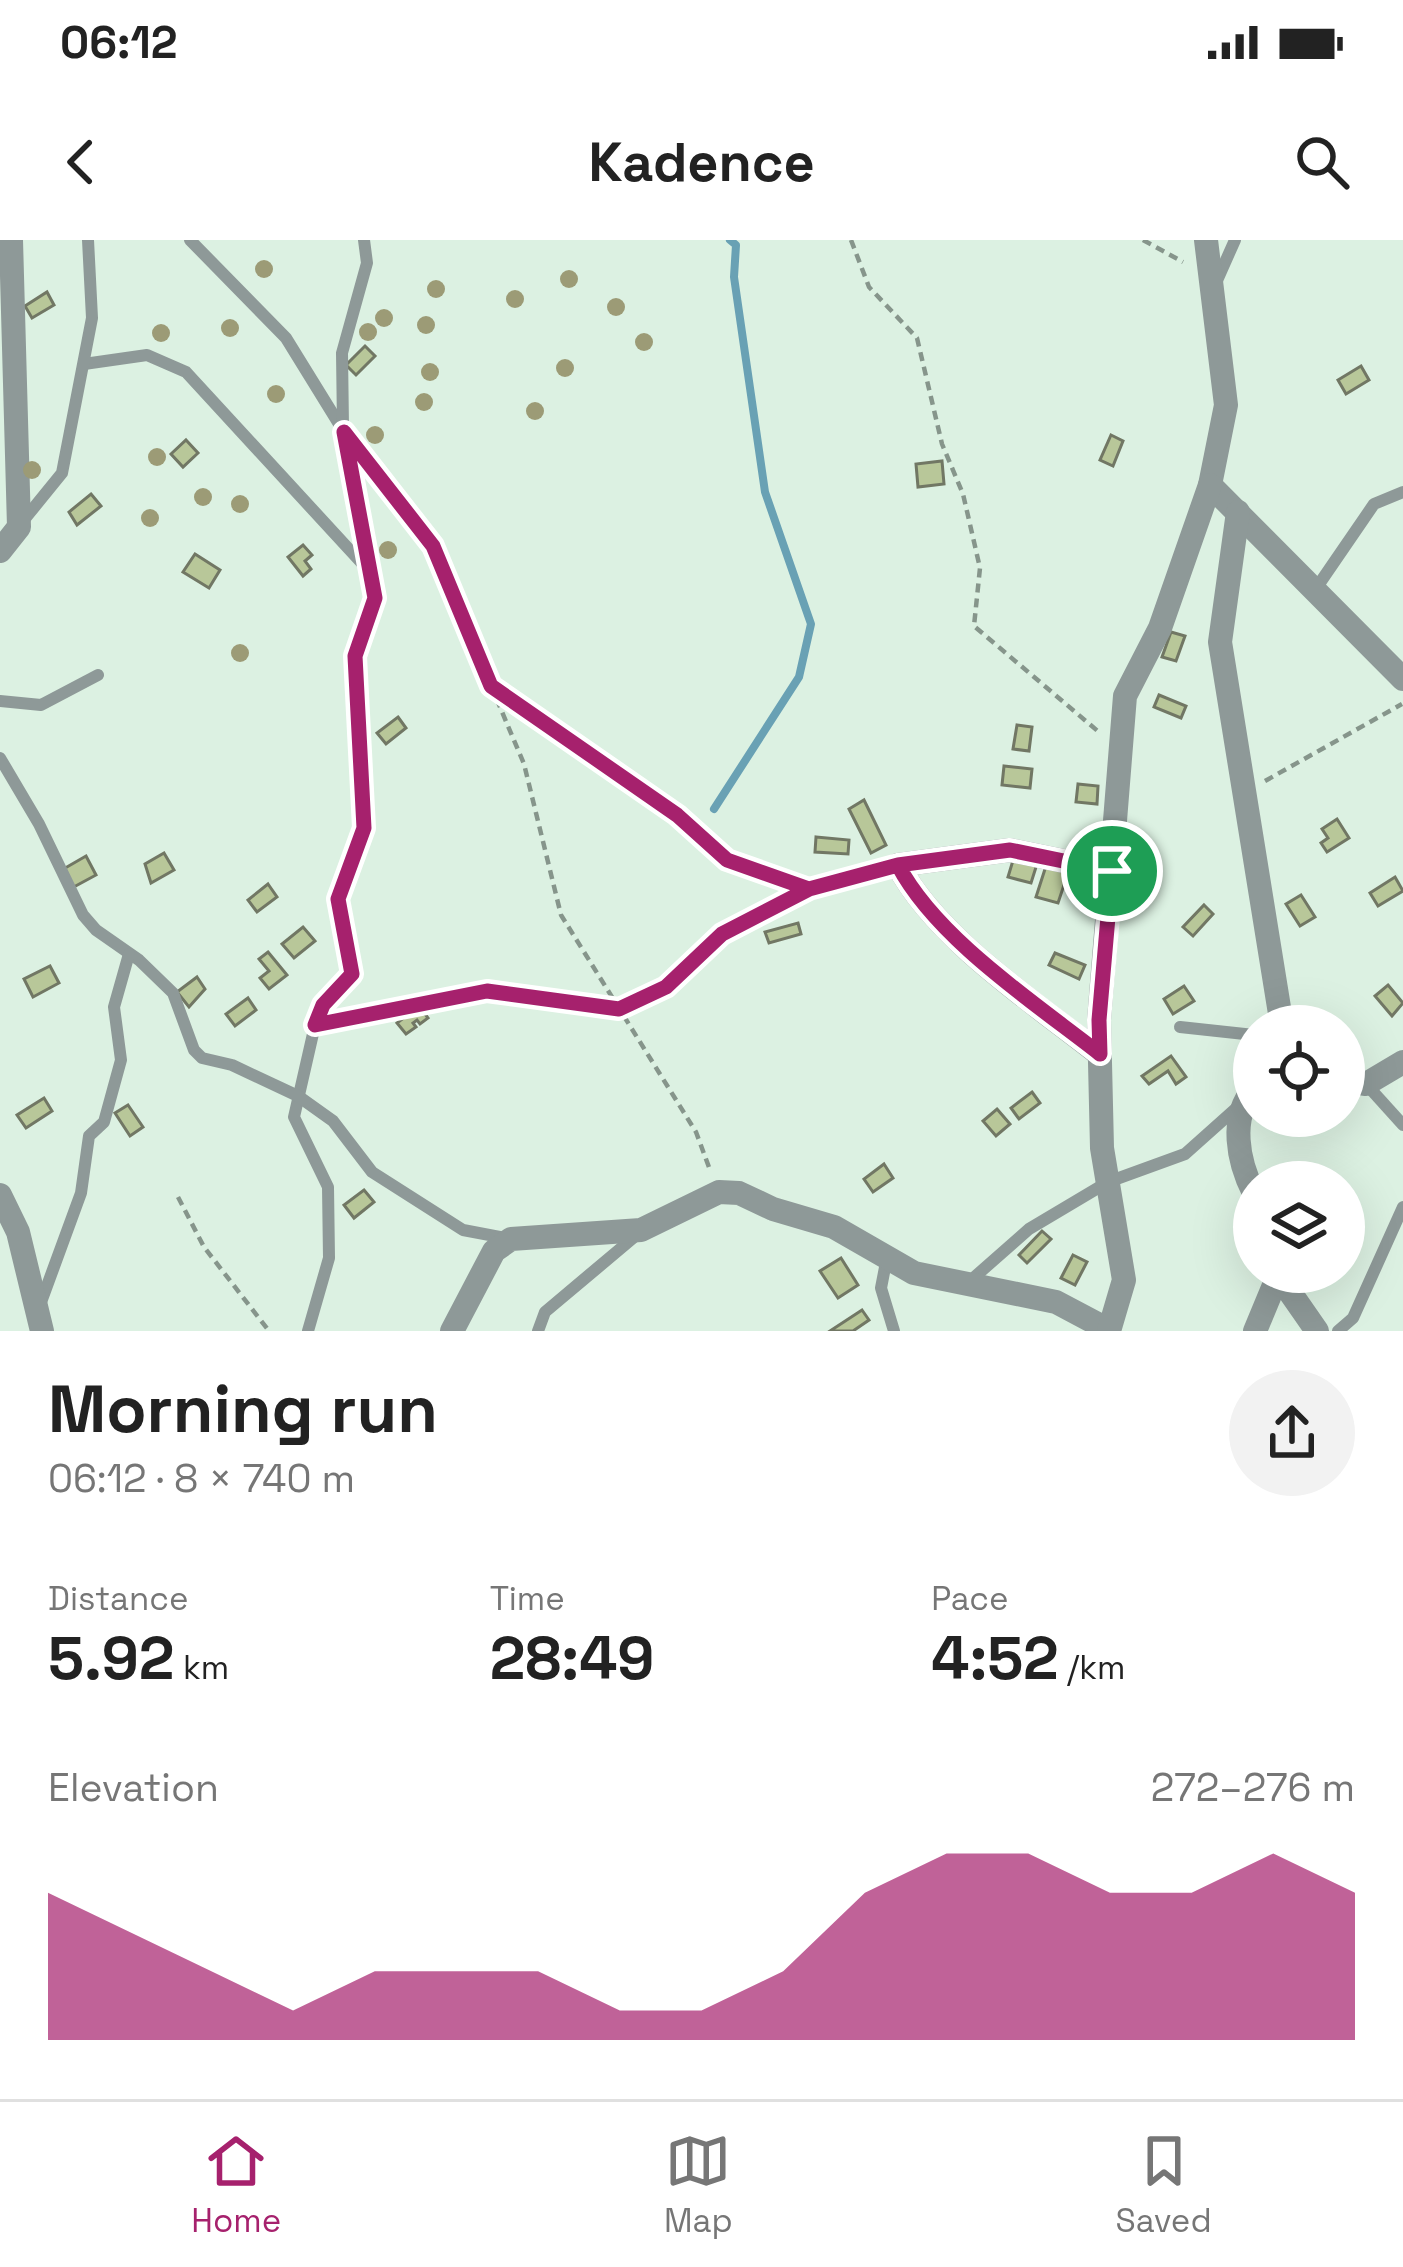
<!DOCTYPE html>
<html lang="en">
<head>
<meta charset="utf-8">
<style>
  :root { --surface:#fff; --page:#f2f2f2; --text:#222; --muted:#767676; --line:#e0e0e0; --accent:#a6216d }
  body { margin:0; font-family:"Space Grotesk",sans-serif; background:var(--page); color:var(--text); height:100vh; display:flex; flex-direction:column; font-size:45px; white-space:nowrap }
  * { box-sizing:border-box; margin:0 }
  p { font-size:39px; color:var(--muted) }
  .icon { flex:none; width:66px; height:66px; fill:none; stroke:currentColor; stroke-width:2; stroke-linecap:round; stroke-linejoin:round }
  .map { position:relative; height:1091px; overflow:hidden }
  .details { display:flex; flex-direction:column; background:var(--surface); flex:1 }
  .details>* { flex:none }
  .controls { position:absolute; left:1233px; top:765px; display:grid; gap:24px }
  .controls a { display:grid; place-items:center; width:132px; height:132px; border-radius:50%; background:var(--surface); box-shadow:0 12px 48px #0002; font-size:60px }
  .pin { position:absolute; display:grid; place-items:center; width:102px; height:102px; color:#fff; margin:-51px; border:6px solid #fff; border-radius:50%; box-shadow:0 3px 12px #0007 }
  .round { display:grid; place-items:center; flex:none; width:126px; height:126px; border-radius:63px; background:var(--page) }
  .headline { display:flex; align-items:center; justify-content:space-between; height:204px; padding:0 48px }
  h1 { font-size:66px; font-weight:700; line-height:90px }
  .figures { display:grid; grid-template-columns:repeat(3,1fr); gap:18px; height:204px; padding:12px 48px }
  .figures div { display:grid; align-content:center }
  .figures b { font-size:60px; font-weight:700 }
  .figures small { font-size:33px; font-weight:400 }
  .figures p { font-size:33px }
  .chart { height:336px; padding:24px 48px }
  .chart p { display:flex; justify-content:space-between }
  .chart svg { width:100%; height:216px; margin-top:12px; fill:var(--accent); opacity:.7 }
  .status { display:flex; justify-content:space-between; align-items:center; height:84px; padding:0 60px; background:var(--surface); direction:ltr }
  .status svg { height:33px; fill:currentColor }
  header { display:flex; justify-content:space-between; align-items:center; height:156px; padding:0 48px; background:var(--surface); font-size:54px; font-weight:700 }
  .dock { display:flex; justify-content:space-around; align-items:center; height:168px; border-top:3px solid var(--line); background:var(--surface); font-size:33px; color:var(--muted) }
  .dock a { display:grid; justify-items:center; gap:6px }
  .dock .active { color:var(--accent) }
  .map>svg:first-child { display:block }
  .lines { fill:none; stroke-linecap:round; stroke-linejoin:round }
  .stream { stroke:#69a1b4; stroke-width:8 }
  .building { fill:#b8c799; stroke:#717764; stroke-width:3 }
  .path { stroke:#86958b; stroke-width:4.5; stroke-dasharray:9 6; stroke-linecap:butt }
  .lane { stroke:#8e9998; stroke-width:12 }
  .street { stroke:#8e9998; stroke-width:24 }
  .tree { fill:#9c9b76 }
  .route-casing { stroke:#fff; stroke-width:24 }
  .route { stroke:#a6216d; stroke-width:15 }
</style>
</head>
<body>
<div class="status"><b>06:12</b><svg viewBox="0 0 49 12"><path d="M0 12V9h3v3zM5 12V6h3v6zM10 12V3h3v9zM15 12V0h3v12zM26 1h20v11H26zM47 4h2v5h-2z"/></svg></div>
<header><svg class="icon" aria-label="back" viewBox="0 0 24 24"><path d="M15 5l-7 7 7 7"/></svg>Kadence<svg class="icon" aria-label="search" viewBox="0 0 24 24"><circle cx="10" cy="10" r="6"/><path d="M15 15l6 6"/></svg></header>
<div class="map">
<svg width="1403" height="1091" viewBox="0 0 1403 1091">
  <rect width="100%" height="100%" fill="#dcf1e2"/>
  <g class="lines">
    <!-- stream -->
    <path class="stream" d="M714,569L799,437L811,384L765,252L734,37L736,5L730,0"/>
  </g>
  <!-- building -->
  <g class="building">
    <path d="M47,52L54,65L32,78L25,66Z"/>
    <path d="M365,106L375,116L356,135L346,125Z"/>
    <path d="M1361,126L1369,140L1346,154L1338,140Z"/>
    <path d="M1111,195L1123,201L1113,226L1100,220Z"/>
    <path d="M186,200L198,213L183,227L171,214Z"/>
    <path d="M942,221L944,244L918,247L916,224Z"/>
    <path d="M91,254L101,266L77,285L69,272Z"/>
    <path d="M303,305L312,315L305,321L311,329L303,336L288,317Z"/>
    <path d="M195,314L220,330L209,348L183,332Z"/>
    <path d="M1171,392L1185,396L1176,421L1162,417Z"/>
    <path d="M1159,455L1186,466L1181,478L1154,467Z"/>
    <path d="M398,477L406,488L386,504L377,493Z"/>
    <path d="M1017,485L1032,487L1029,511L1013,509Z"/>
    <path d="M1004,526L1032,529L1030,548L1002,545Z"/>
    <path d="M1078,544L1098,546L1097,564L1076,562Z"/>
    <path d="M864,560L886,605L871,613L849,569Z"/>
    <path d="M1337,579L1349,598L1327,612L1321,603L1328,598L1322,589Z"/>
    <path d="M816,597L849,600L848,614L815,612Z"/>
    <path d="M164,613L174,630L151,643L145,624Z"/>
    <path d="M86,616L96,635L70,649L60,631Z"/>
    <path d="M1014,617L1037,624L1031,643L1008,637Z"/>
    <path d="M1046,626L1068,633L1058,663L1036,657Z"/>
    <path d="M1395,637L1403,651L1378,666L1370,653Z"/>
    <path d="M268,644L277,657L257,672L248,660Z"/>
    <path d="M1301,655L1315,677L1300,686L1286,664Z"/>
    <path d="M1204,665L1213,674L1193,696L1183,687Z"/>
    <path d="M798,683L801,694L769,703L765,692Z"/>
    <path d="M303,687L315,701L294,718L282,704Z"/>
    <path d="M268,712L287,735L269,749L260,738L269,731L259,719Z"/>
    <path d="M1055,713L1085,725L1079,739L1049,725Z"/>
    <path d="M50,726L59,743L33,757L24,739Z"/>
    <path d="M197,737L205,749L189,767L177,752Z"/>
    <path d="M1388,745L1403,763L1392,776L1375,756Z"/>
    <path d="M1184,746L1194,761L1173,774L1164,759Z"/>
    <path d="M248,758L256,770L235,786L226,774Z"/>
    <path d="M419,766L428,778L420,784L417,780L413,783L416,787L406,794L397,783Z"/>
    <path d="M1171,816L1186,837L1176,844L1168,831L1149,844L1142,836Z"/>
    <path d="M1032,852L1040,863L1019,879L1011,868Z"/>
    <path d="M44,858L52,871L26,888L17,875Z"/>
    <path d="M128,865L143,887L130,896L115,873Z"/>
    <path d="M997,869L1010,884L996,896L983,881Z"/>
    <path d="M884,924L893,938L873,952L864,939Z"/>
    <path d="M364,950L374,962L354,978L344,965Z"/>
    <path d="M1042,991L1051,999L1027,1023L1019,1015Z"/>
    <path d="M1073,1015L1087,1022L1075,1045L1061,1038Z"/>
    <path d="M841,1018L858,1045L838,1058L820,1031Z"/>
    <path d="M862,1070L869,1080L853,1091H830Z"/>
  </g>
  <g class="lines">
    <!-- path -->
    <g class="path">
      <path d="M851,0L869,47L917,98L942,204L963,254L980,328L974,386L1100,493"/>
      <path d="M1143,0L1183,22"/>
      <path d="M368,224L432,306L524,524L561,675L696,892L710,930"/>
      <path d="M491,446L677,575L714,609"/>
      <path d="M1265,541L1402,464"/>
      <path d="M335,781L487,751L619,769L666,747L722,694L788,660"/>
      <path d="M178,957L204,1007L269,1091"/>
    </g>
    <!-- lane -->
    <g class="lane">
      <path d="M190,0L286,98L344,192L375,359L355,415L364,588L338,659L352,734L323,765L315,785L294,877L328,947L329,1018L308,1091"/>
      <path d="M1215,45L1235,0"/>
      <path d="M84,124L147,115L186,132L370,332"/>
      <path d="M343,187L342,113L367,23L364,0"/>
      <path d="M23,281L62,233L92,78L88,0"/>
      <path d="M1315,350L1374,264L1403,252"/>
      <path d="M0,461L41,465L98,435"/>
      <path d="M0,518L39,584L83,675L96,690L139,720L173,753L194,810L202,818L232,825L298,856L333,881L372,932L463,990L511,999"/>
      <path d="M727,620L809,649L898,625"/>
      <path d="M1180,787L1254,795"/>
      <path d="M1366,844L1403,885"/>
      <path d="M887,1017L881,1048L894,1091"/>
      <path d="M970,1041L1029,989L1108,942L1185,914L1241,864"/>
      <path d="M40,1065L81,953L89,896L104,882L121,820L114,767L129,714"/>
      <path d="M538,1091L545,1072L639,993"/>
      <path d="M1338,1091L1353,1078L1403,967"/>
    </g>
    <!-- street -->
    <g class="street">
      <path d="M1206,0L1226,165L1210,245L1403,439"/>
      <path d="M1238,272L1220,402L1282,786"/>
      <path d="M0,311L19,287L11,0"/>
      <path d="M1099,814C1035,763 936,698 898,625L1010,610L1112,631"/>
      <path d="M1344,841L1366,844L1403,822"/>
      <path d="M1254,849C1229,877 1238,922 1254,953"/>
      <path d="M0,955L18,992L42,1091"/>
      <path d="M1276,1032L1317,1091"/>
      <path d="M452,1091L494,1011L511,999L641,990L719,952L739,953L773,969L834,987L914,1033L1056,1062L1109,1090"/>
      <path d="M1109,1091L1124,1040L1102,908L1099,780L1125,456L1160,388L1210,245"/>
      <path d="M1255,1091L1277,1038"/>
    </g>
  </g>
  <!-- trees -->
  <g class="tree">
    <circle cx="264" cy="29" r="9"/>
    <circle cx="569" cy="39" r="9"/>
    <circle cx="436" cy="49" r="9"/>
    <circle cx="515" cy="59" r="9"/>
    <circle cx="616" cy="67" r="9"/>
    <circle cx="384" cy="78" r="9"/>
    <circle cx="426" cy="85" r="9"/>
    <circle cx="230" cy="88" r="9"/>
    <circle cx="368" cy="92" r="9"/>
    <circle cx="161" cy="93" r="9"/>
    <circle cx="644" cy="102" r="9"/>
    <circle cx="565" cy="128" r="9"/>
    <circle cx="430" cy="132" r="9"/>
    <circle cx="276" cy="154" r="9"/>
    <circle cx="424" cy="162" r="9"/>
    <circle cx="535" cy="171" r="9"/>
    <circle cx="375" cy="195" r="9"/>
    <circle cx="157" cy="217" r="9"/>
    <circle cx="32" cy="230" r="9"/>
    <circle cx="203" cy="257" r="9"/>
    <circle cx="240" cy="264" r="9"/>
    <circle cx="150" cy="278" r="9"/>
    <circle cx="388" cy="310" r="9"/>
    <circle cx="240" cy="413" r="9"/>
  </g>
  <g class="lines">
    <defs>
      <path id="route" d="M1112,631L1010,610L898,625L809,649L722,694L666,747L619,769L487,751L315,785L323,765L352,734L338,659L364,588L355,416L375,358L344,192L433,306L491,446L677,575L727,620L809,649L898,625C936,698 1035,763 1100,814L1099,780L1112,631"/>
    </defs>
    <!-- route casing -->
    <use href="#route" class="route-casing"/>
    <!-- route -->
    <use href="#route" class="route"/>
  </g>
</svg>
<div class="controls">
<a><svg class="icon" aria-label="locate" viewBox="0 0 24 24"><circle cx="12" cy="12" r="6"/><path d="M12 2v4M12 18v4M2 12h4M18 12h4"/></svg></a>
<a><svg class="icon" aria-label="layers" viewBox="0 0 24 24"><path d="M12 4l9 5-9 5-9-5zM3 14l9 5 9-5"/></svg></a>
</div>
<div class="pin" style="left:1112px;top:631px;background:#1e9e55"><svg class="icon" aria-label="arrive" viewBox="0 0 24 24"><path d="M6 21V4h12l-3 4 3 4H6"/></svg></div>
</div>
<section class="details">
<div class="headline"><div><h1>Morning run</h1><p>06:12 · 8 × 740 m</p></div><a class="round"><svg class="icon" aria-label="share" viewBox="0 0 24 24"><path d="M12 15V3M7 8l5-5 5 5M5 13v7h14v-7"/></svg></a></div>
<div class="figures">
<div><p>Distance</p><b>5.92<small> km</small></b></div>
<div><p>Time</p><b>28:49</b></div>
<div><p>Pace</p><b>4:52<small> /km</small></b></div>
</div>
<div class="chart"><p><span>Elevation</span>272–276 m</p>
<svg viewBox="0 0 160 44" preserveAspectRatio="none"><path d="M0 44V14L10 22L20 30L30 38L40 30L50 30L60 30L70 38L80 38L90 30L100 14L110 6L120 6L130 14L140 14L150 6L160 14V44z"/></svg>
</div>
</section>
<nav class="dock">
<a class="active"><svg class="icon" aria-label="home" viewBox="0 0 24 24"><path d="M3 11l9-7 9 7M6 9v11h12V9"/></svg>Home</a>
<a><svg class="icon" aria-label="map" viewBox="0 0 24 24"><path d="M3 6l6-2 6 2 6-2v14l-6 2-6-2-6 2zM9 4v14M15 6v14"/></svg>Map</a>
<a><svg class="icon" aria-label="saved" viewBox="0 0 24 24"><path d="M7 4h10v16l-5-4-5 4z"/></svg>Saved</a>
</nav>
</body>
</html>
